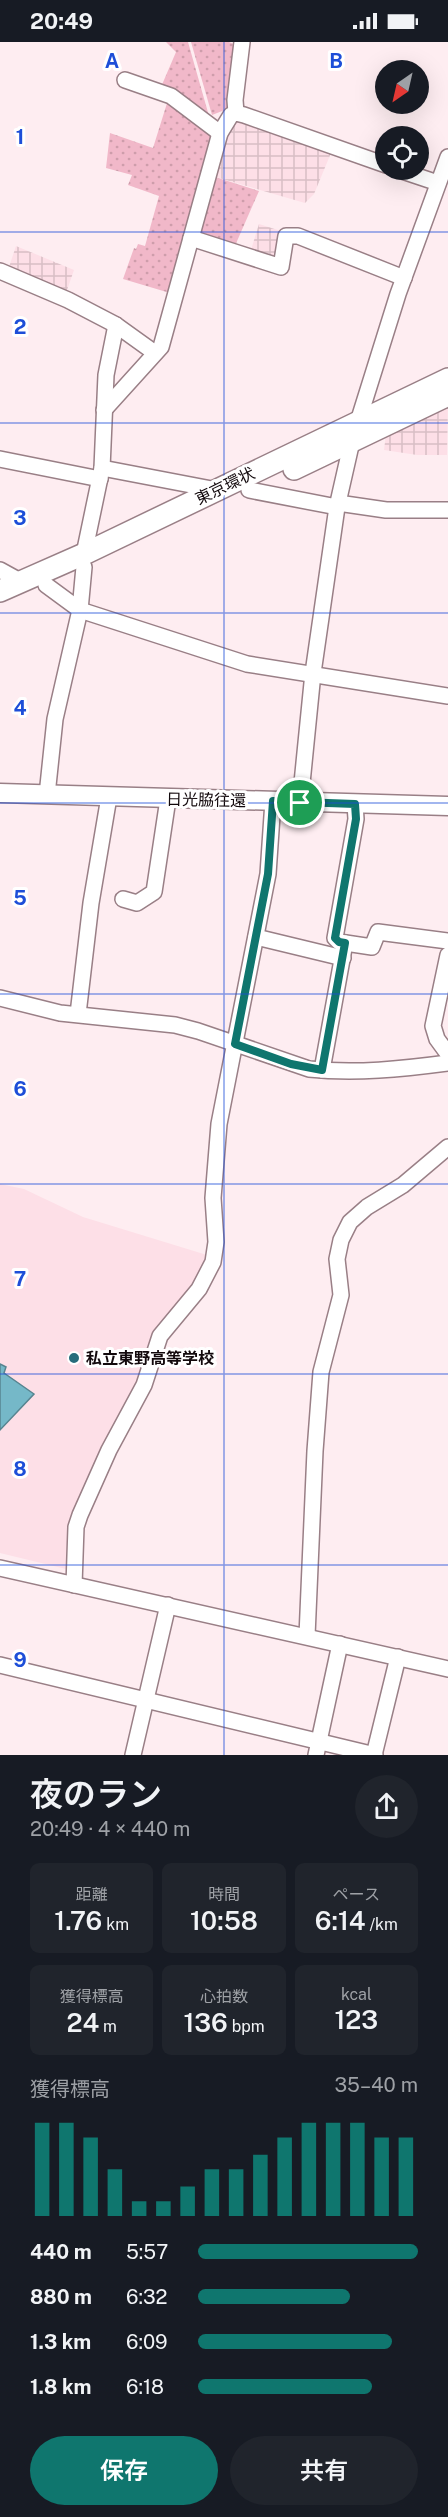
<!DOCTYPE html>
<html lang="ja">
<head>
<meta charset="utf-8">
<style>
  :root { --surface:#171b24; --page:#20242c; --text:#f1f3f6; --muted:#9ea1a6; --accent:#0f766e }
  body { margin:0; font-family:"Public Sans","Noto Sans JP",sans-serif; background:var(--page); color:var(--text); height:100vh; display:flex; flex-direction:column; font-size:22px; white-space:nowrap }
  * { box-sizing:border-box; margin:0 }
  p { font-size:20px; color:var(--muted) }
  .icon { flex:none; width:33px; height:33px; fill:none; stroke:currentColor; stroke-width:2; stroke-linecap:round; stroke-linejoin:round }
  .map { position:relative; height:1713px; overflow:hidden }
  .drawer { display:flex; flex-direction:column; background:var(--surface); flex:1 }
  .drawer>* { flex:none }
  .needle { width:39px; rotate:214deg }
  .controls { position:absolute; left:375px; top:18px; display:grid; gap:12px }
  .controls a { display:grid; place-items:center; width:54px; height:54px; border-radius:50%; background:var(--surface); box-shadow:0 6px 24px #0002; font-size:30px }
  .pin { position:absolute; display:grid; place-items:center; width:51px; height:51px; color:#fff; margin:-26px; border:3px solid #fff; border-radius:50%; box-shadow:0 2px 6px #0007 }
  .round { display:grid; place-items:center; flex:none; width:63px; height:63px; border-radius:32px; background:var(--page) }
  .head { display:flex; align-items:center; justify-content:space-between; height:102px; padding:0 30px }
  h1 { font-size:33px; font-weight:600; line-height:45px }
  .figures { display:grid; grid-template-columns:repeat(3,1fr); gap:9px; height:102px; padding:6px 30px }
  .figures div { display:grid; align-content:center; border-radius:9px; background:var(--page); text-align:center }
  .figures b { font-size:26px; font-weight:600 }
  .figures small { font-size:16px; font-weight:400 }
  .figures p { font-size:16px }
  .chart { height:168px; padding:12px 30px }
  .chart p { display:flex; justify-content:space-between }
  .chart svg { width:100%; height:108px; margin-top:6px; stroke:var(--accent); stroke-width:6 }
  .action { display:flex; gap:12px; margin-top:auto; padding:12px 30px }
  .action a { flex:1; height:69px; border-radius:36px; background:var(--accent); color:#fff; font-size:24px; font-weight:600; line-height:69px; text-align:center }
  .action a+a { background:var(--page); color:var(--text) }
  ul { padding:0 30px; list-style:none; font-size:20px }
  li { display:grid; grid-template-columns:96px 72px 1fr; align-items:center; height:45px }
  li i { height:15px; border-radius:8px; background:var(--accent) }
  .status { display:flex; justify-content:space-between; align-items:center; height:42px; padding:0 30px; background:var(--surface); direction:ltr }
  .status svg { height:16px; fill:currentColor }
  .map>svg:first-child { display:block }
  .built { fill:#fddfe7 }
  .industrial { fill:url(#industrial-grid) }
  .grass { fill:url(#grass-dots) }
  .water { fill:#75b8c8; stroke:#578490; stroke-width:1.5 }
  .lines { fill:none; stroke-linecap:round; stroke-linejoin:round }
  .minor-casing { stroke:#997f86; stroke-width:18 }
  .major-casing { stroke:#997f86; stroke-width:21 }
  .highway-casing { stroke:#997f86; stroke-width:24 }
  .minor { stroke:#fff; stroke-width:15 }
  .major { stroke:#fff; stroke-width:18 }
  .highway { stroke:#fff; stroke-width:21 }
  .route-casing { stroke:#fff; stroke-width:12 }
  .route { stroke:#0f766e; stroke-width:8 }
  .grid { fill:none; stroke:#1d4ed8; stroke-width:1.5; stroke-opacity:0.55 }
  .poi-dot { fill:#266c7b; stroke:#fff; stroke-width:2 }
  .labels { text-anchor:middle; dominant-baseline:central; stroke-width:6; stroke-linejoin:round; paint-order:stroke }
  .street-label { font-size:16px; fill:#12090c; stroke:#fff }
  .poi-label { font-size:16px; font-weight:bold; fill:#12090c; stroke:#fff; text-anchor:start }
  .grid-label { font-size:20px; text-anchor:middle; font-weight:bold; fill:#1d4ed8; stroke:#fff; stroke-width:6; stroke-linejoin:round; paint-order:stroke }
</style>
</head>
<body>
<div class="status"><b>20:49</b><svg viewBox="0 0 49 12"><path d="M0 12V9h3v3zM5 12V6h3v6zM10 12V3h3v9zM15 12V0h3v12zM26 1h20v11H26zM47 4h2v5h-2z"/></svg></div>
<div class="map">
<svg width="448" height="1713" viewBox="0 0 448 1713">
  <defs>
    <pattern id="industrial-grid" width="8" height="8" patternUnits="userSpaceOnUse" patternTransform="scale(1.5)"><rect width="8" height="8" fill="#fddfe7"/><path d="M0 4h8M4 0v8" fill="none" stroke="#d8bec5"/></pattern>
    <pattern id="grass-dots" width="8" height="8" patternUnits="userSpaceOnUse" patternTransform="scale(1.5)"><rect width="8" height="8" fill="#f1b8c9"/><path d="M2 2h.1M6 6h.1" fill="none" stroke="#ce9dab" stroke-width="1.8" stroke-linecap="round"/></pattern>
  </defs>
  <rect width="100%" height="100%" fill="#feedf1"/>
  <!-- built -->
  <path class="built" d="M0,1142L24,1147L83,1175L207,1213L202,1230L155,1289L139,1344L108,1402L70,1528L0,1511Z"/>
  <!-- industrial -->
  <g class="industrial">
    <path d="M234,76L331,111L314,152L305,161L212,134L229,79Z"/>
    <path d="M259,182L284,190L278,219L250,211Z"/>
    <path d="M16,204L74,228L66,251L8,228Z"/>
    <path d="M448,362L447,413H417L384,408L386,392Z"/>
  </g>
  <!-- grass -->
  <g class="grass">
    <path d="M166,0H188L209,74L161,45L176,10Z"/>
    <path d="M191,0H229L238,4L230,66L212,73Z"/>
    <path d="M168,58L213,95L170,251L123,237L134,206L136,207L138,202L145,204L159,154L128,143L132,133L106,126L110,91L153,106Z"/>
    <path d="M212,134L259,149L234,206L198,195Z"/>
  </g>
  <!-- water -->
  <path class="water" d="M0,1322L6,1325L4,1331L34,1352L0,1388Z"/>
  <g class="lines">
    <defs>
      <g id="minor">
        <path d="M125,38L171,54L220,91"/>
        <path d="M236,71L235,58L242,0"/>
        <path d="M399,128L438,141"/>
        <path d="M191,196L281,225L286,194H298L404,236"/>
        <path d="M0,229L68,258L116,283L155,311"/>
        <path d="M104,368L161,305L220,91L231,73L236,71L244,73L386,123"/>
        <path d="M0,417L100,437"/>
        <path d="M102,426L217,448"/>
        <path d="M249,448L337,465"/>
        <path d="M338,461L386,468H448"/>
        <path d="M84,512L102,426L106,333L116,283"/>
        <path d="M0,528L20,539"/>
        <path d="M46,543L80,568L247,622L448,654"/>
        <path d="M47,753L55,677L80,568L84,525"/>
        <path d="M300,761L313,631L337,465L352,399L398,252L448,115"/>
        <path d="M355,762L356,777L335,896L339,900L372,905L378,890L448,899"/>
        <path d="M123,857L137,861L154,850L168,757"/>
        <path d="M256,895L343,916"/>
        <path d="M448,913L433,984L437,997L448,1012"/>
        <path d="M0,956L60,971L175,983L198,989L309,1027C355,1032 403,1027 448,1021"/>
        <path d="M78,972L91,861L109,755"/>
        <path d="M322,1028L345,901"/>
        <path d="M0,1526L448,1627"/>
        <path d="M74,1543L76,1485L80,1473L109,1408L144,1343L160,1294L199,1247L213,1220L216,1200L213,1156L219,1082L268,832L273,759"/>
        <path d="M307,1594L315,1409L321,1330L341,1253L337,1217L341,1198L350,1180L367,1165L403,1143L448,1105"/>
        <path d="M0,1623L375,1713"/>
        <path d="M133,1713L168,1563"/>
        <path d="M316,1713L340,1602"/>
        <path d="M374,1713L398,1615"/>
      </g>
      <path id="major" d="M0,751L448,764"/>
      <g id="highway">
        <path d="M294,427L442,356"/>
        <path d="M0,549L84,512L448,337"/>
      </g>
    </defs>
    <!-- minor casing -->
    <use href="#minor" class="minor-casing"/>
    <!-- major casing -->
    <use href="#major" class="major-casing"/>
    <!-- highway casing -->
    <use href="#highway" class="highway-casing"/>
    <!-- minor -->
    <use href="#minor" class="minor"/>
    <!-- major -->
    <use href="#major" class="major"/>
    <!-- highway -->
    <use href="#highway" class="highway"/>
  </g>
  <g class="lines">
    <defs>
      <path id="route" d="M273,759L355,762L356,777L335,896L339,900L345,901L322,1028L291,1022L235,1002L268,832Z"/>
    </defs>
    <!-- route casing -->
    <use href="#route" class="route-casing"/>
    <!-- route -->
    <use href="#route" class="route"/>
  </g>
  <!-- grid -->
  <path class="grid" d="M224,0V1713M0,190H448M0,381H448M0,571H448M0,761H448M0,952H448M0,1142H448M0,1332H448M0,1523H448"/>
  <!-- markers -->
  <circle class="poi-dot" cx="74" cy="1316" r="6"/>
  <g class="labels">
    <!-- street labels -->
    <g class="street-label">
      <text transform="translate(225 444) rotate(-26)">東京環状</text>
      <text transform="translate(206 758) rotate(1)">日光脇往還</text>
    </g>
    <!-- poi labels -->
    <g class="poi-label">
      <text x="86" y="1316">私立東野高等学校</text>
    </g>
  </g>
  <g class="grid-label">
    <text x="112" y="26">A</text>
    <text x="336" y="26">B</text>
    <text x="20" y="102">1</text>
    <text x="20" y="292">2</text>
    <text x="20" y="483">3</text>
    <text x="20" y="673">4</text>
    <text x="20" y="863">5</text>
    <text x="20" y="1054">6</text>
    <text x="20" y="1244">7</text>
    <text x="20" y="1434">8</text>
    <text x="20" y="1625">9</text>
  </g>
</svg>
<div class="controls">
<a><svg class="needle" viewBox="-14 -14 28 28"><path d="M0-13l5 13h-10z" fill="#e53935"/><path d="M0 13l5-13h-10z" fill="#9ea1a6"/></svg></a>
<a><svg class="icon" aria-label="locate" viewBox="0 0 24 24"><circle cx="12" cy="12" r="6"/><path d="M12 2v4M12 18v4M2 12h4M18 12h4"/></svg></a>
</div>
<div class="pin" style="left:300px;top:761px;background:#1e9e55"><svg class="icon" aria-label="arrive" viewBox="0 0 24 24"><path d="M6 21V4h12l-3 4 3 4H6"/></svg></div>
</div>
<section class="drawer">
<div class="head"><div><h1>夜のラン</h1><p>20:49 · 4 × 440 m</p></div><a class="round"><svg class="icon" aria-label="share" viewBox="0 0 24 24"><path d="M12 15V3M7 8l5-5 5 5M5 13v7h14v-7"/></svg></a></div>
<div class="figures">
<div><p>距離</p><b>1.76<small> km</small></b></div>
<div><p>時間</p><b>10:58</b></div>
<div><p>ペース</p><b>6:14<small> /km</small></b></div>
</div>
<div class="figures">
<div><p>獲得標高</p><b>24<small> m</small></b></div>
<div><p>心拍数</p><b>136<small> bpm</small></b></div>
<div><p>kcal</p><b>123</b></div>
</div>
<div class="chart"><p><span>獲得標高</span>35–40 m</p>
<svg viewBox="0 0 160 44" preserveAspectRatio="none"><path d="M5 44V6M15 44V6M25 44V12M35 44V25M45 44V38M55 44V38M65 44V32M75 44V25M85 44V25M95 44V19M105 44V12M115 44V6M125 44V6M135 44V6M145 44V12M155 44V12"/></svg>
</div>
<ul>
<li><b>440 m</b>5:57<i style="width:100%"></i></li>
<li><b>880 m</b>6:32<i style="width:69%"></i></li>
<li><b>1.3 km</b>6:09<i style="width:88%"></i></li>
<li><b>1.8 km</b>6:18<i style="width:79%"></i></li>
</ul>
<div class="action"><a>保存</a><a>共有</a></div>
</section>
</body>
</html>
